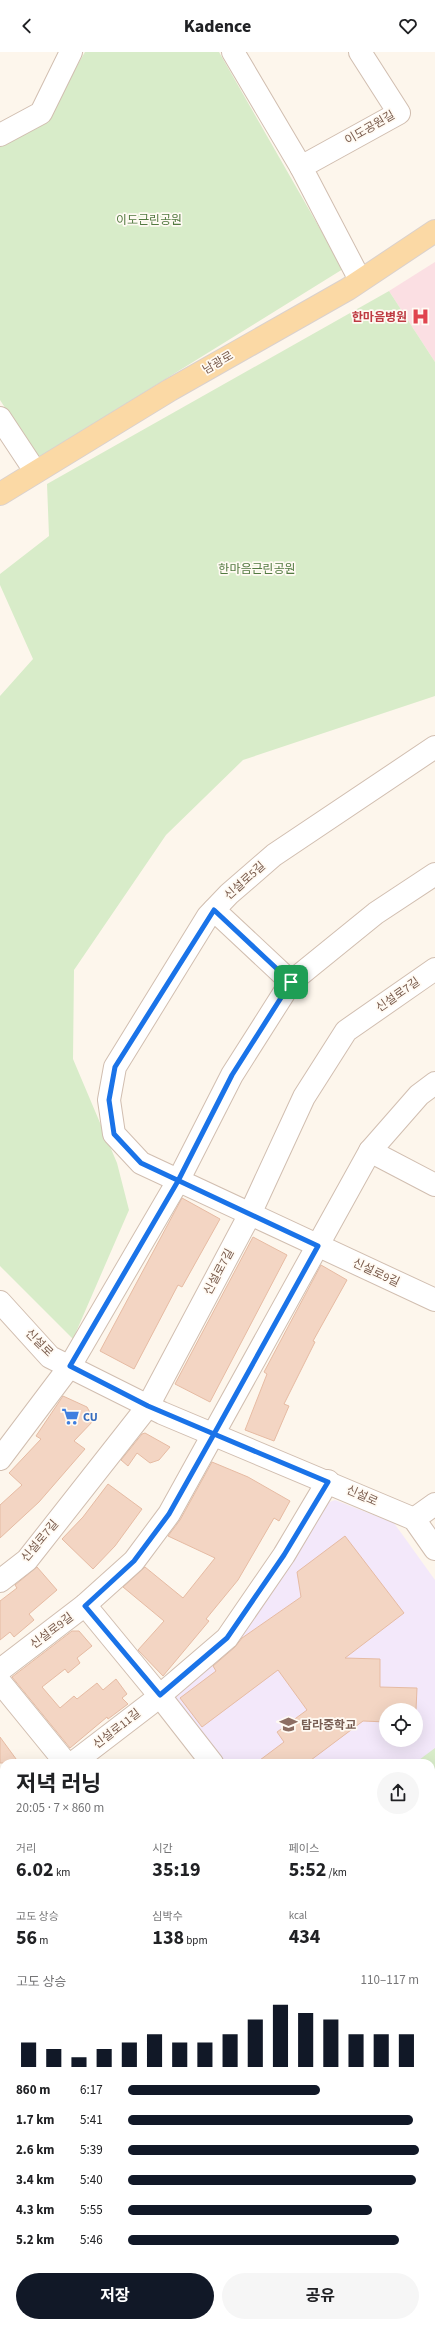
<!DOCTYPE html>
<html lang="ko">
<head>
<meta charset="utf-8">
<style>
  :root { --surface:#fff; --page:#f6f6f6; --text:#202124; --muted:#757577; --accent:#111827 }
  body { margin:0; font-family:"Source Sans 3","Noto Sans KR",sans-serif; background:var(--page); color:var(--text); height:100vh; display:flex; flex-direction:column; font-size:15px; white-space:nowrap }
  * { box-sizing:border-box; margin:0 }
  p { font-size:13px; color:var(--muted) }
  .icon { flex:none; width:22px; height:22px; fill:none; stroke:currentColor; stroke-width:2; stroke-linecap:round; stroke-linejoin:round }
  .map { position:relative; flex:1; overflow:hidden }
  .drawer { position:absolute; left:0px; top:1707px; width:435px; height:568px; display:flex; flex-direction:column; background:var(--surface); border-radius:12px 12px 0 0; box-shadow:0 4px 16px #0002 }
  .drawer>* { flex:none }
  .fabs { position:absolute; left:379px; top:1651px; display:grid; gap:8px }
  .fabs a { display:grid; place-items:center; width:44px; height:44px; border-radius:50%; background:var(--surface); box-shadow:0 4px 16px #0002; font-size:20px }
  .pin { position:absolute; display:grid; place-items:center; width:34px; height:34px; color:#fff; margin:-17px; border-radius:8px; box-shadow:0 2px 6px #0006 }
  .round { display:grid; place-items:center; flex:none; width:42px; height:42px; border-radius:21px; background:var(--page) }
  .overview { display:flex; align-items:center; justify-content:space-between; height:68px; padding:0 16px }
  h1 { font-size:22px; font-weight:700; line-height:30px }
  .metrics { display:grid; grid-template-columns:repeat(3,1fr); gap:6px; height:68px; padding:4px 16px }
  .metrics div { display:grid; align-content:center }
  .metrics b { font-size:20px; font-weight:700 }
  .metrics small { font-size:11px; font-weight:400 }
  .metrics p { font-size:11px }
  .chart { height:112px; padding:8px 16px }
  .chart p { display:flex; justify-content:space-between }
  .chart svg { width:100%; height:72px; margin-top:4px; stroke:var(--accent); stroke-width:6 }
  .primary-button { display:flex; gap:8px; margin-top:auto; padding:8px 16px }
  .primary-button a { flex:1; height:46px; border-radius:24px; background:var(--accent); color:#fff; font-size:16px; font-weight:700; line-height:46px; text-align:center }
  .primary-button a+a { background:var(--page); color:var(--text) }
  ul { padding:0 16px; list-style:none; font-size:13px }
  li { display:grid; grid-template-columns:64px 48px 1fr; align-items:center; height:30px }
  li i { height:10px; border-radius:5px; background:var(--accent) }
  header { display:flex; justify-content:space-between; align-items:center; height:52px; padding:0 16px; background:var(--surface); font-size:18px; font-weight:700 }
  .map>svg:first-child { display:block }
  .education { fill:#f3e8fa; fill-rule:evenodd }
  .medical { fill:#fbdfe3 }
  .green { fill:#d8ecc9 }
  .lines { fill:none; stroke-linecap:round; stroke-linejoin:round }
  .stream { stroke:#a5d3da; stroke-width:5 }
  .building { fill:#f3d5c3; stroke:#e6bba3 }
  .minor-casing { stroke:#d1beb0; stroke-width:24 }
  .major-casing { stroke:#dad1cd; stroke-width:24 }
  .minor { stroke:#fff; stroke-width:22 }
  .major { stroke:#fbd9a5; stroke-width:22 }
  .route-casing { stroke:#fff; stroke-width:8 }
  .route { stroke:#1a73e8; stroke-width:5 }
  .labels { text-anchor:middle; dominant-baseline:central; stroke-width:3.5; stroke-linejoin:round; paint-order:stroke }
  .street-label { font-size:12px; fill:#7a5c4d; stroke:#fffaf3 }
  .park-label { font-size:12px; fill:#537a41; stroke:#fffaf3 }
  .health-label { font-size:12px; font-weight:bold; fill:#be3a42; stroke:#fffaf3; text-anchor:end }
  .shop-label { font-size:12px; font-weight:bold; fill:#366cbe; stroke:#fffaf3; text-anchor:start }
  .education-label { font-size:12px; font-weight:bold; fill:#785e54; stroke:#fffaf3; text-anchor:start }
</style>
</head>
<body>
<header><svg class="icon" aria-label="back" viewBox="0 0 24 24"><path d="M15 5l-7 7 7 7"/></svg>Kadence<svg class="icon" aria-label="heart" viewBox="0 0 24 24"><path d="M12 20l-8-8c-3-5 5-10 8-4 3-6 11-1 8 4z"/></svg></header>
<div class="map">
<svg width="435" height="2275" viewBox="0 0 435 2275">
  <rect width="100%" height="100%" fill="#fdf6ec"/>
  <!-- education -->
  <path class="education" d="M335,1448L394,1471L435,1528V1869L431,1873V1711H219L167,1644L327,1451ZM386,1658H416V1688H386Z"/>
  <!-- medical -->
  <path class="medical" d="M435,210V310L389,239Z"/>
  <!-- green -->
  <g class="green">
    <path d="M85,0H219L343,217L38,406L0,348V91L47,65Z"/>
    <path d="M389,239L435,310V644L243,708L166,783L74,918L73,1007L117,1111L129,1158L73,1287L0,1214V644L33,607L0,533V522L49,484L47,432Z"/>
    <path d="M435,1696V1837L431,1840V1711H415Z"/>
  </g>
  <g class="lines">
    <!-- stream -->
    <path class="stream" d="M26,2271L27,2275"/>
  </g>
  <!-- building -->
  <g class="building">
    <path d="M182,1146L220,1167L182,1235L178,1233L134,1317L100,1299Z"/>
    <path d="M253,1185L287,1203L210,1350L175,1332Z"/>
    <path d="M321,1213L347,1228L313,1289L315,1290L284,1352L289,1354L274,1389L245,1378L267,1322L264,1320Z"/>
    <path d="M63,1344L87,1355L94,1368L74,1389L85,1397L39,1450L0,1486V1453L22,1433L9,1421L41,1387L36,1384Z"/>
    <path d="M145,1381L170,1395L159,1408L150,1411L137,1401L128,1414L121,1408L142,1382Z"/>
    <path d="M212,1410L248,1425L290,1449L279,1469L274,1466L238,1528L206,1567L209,1569L163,1624L138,1598L164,1569L123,1535L145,1515L183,1546L215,1506L168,1484L180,1468Z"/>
    <path d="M108,1432L142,1457L115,1494L93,1517L62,1487L83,1465Z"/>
    <path d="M345,1484L404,1561L345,1606L380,1607V1635L417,1636L416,1658H386V1670L363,1669L307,1711H256L284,1690L277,1680L307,1658L278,1618L202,1675L180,1646L216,1619L213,1614L235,1595L242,1586L301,1545L297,1520Z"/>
    <path d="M37,1515L57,1538L29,1562L34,1568L14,1585L10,1580L0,1588V1549L17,1536L15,1533Z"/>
    <path d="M72,1579H79L92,1594L77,1606L80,1611L68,1621L65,1617L42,1635L60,1656L74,1644L77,1647L97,1631L103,1638L116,1627L127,1642L122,1646L128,1652L108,1667L107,1665L70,1696L12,1625Z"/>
    <path d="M0,1685L19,1711H0Z"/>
  </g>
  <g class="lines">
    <defs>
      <g id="minor">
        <path d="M233,0L301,115"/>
        <path d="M360,0L399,61L301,115L360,228"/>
        <path d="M0,83L41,61L71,0"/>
        <path d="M0,366L35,419"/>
        <path d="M435,695L274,803L229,842L208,864L115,1015L109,1048L114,1082L141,1111L435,1248"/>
        <path d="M214,858L291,930"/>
        <path d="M370,1099L435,1133"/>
        <path d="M0,1250L50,1305L162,1361L414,1467L435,1497"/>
        <path d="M0,1407L70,1314L178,1129L232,1023L291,930L376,861L435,822"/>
        <path d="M414,1467L435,1452"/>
        <path d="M0,1529L27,1508L148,1354L250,1162L304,1045L346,979L435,917"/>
        <path d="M85,1553L159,1643L212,1711"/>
        <path d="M0,1618L85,1553L134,1509L169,1462L370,1099L419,1043L435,1031"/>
        <path d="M0,1630L66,1711"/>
        <path d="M73,1711L150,1652L227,1586L284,1503L328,1429"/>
        <path d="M0,1768L4,1765"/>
        <path d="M0,1952L4,1948"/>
        <path d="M0,2005L4,2011"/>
        <path d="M72,2271V2275"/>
        <path d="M365,2271L368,2275"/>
      </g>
      <g id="major">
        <path d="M0,442L170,338L348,237L435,179"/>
        <path d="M0,1795L4,1800"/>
        <path d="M431,1900L435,1897"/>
        <path d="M0,2224L4,2221"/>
      </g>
    </defs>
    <!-- minor casing -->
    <use href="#minor" class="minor-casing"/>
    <!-- major casing -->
    <use href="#major" class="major-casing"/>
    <!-- minor -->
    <use href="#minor" class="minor"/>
    <!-- major -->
    <use href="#major" class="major"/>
  </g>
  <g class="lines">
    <defs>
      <path id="route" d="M291,930L232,1023L178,1129L70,1314L148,1354L214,1382L169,1462L134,1509L85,1554L160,1643L227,1586L284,1503L328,1430L214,1382L318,1194L141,1111L114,1082L109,1048L115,1015L214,858L291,930"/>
    </defs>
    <!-- route casing -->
    <use href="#route" class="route-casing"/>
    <!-- route -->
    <use href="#route" class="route"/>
  </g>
  <!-- icons -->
  <defs>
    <symbol id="hospital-bare" viewBox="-9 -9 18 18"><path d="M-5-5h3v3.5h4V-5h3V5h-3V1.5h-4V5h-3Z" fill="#e0444e" stroke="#fffaf3" stroke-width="2.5" paint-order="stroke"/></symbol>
    <symbol id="supermarket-bare" viewBox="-9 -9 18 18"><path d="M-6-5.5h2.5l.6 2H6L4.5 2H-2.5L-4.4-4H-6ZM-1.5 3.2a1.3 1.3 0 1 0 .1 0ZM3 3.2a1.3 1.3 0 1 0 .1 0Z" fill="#3f7fe0" stroke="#fffaf3" stroke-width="2.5" paint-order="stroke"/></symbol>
    <symbol id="school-bare" viewBox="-9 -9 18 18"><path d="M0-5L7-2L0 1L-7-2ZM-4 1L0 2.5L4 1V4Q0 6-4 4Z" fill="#8d6e63" stroke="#fffaf3" stroke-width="2.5" paint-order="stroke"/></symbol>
  </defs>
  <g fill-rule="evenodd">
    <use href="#hospital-bare" x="408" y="252" width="25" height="25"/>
    <use href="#supermarket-bare" x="58" y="1352" width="25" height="25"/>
    <use href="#school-bare" x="276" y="1660" width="25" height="25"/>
  </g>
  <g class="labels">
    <!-- street labels -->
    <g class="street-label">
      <text transform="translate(370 76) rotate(-30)">이도공원길</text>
      <text transform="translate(218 311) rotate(-30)">남광로</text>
      <text transform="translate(245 829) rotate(-42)">신설로5길</text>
      <text transform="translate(398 943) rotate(-35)">신설로7길</text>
      <text transform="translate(219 1220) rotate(-62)">신설로7길</text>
      <text transform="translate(376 1221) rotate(25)">신설로9길</text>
      <text transform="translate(39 1291) rotate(45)">신설로</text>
      <text transform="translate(362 1444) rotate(24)">신설로</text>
      <text transform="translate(40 1489) rotate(-50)">신설로7길</text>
      <text transform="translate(52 1579) rotate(-37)">신설로9길</text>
      <text transform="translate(117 1677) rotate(-38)">신설로11길</text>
    </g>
    <!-- park labels -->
    <g class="park-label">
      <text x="149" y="168">이도근린공원</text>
      <text x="257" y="517">한마음근린공원</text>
    </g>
    <!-- health labels -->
    <g class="health-label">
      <text x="407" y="265">한마음병원</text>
    </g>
    <!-- shop labels -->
    <g class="shop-label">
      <text x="83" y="1365">CU</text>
    </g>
    <!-- education labels -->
    <g class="education-label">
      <text x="301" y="1673">탐라중학교</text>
    </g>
  </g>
</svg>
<div class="fabs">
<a><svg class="icon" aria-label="locate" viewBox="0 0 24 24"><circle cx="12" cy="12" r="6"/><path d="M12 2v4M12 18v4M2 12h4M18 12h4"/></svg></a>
</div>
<div class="pin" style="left:291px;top:930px;background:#1e9e55"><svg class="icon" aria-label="arrive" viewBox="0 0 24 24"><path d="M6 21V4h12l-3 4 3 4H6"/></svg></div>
<section class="drawer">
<div class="overview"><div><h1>저녁 러닝</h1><p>20:05 · 7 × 860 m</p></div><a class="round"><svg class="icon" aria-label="share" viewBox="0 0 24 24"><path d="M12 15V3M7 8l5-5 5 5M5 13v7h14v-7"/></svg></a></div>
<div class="metrics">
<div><p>거리</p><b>6.02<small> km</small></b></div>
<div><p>시간</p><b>35:19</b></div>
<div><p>페이스</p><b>5:52<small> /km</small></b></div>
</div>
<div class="metrics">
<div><p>고도 상승</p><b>56<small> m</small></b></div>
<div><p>심박수</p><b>138<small> bpm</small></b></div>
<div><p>kcal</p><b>434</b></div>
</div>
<div class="chart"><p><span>고도 상승</span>110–117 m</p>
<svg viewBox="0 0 160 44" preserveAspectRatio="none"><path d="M5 44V29M15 44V33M25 44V38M35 44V33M45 44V29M55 44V24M65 44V29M75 44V29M85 44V24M95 44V15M105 44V6M115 44V11M125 44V15M135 44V24M145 44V24M155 44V24"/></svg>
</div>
<ul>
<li><b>860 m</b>6:17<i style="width:66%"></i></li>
<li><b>1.7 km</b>5:41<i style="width:98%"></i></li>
<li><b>2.6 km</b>5:39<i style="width:100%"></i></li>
<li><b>3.4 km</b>5:40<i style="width:99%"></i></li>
<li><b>4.3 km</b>5:55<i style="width:84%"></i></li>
<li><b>5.2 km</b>5:46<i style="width:93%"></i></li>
</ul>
<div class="primary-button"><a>저장</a><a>공유</a></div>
</section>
</div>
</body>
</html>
